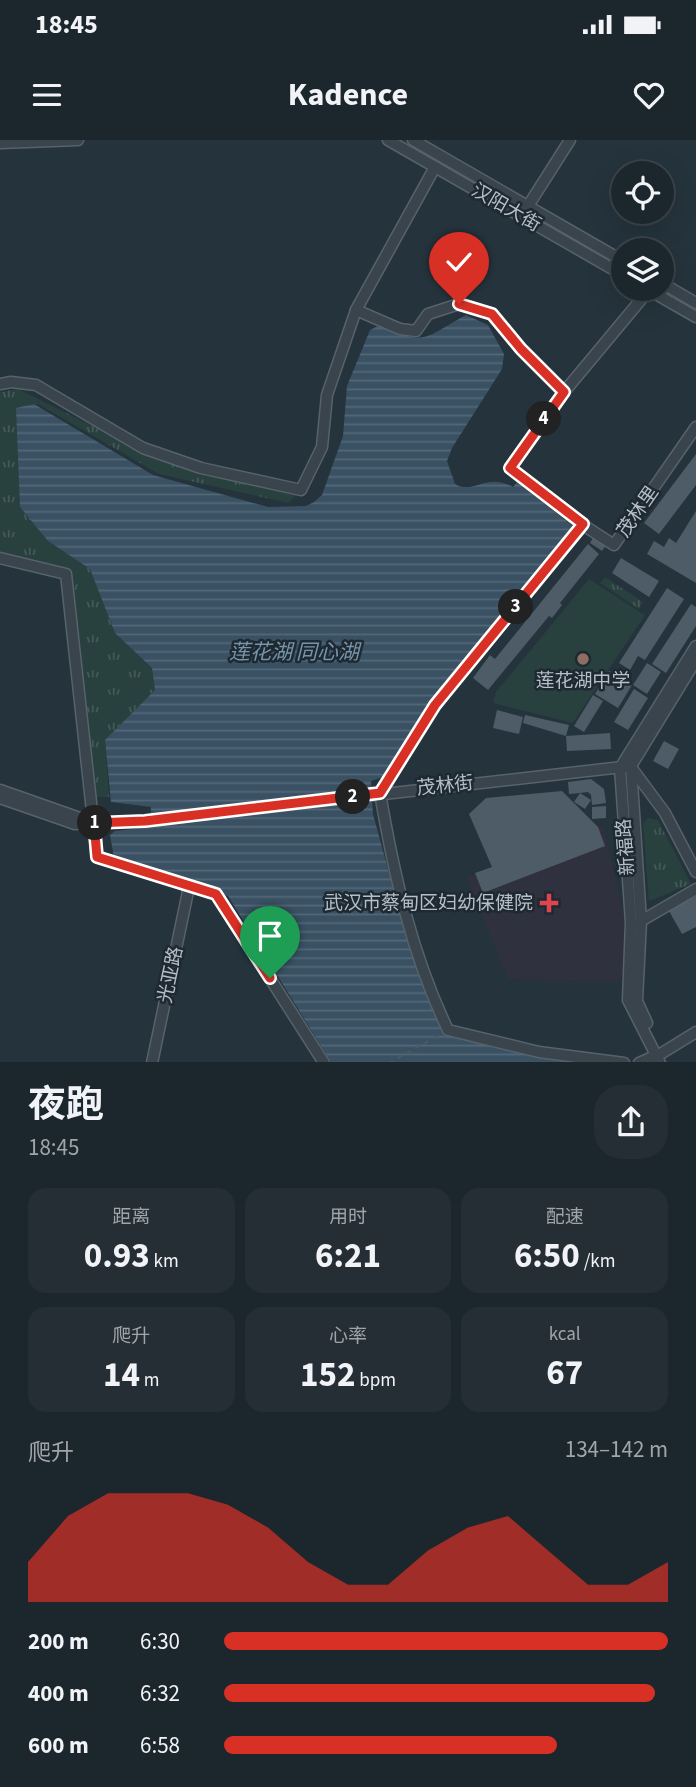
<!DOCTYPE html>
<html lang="zh">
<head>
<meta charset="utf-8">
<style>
  :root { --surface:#1c262d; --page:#252e35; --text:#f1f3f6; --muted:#a0a5aa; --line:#3a4349; --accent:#d93025 }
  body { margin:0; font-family:"Source Sans 3","Noto Sans SC",sans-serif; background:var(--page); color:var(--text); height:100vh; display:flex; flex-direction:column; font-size:26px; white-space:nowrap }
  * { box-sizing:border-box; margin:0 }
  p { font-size:23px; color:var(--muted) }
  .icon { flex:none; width:38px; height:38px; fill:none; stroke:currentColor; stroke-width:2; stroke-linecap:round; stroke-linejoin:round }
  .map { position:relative; height:922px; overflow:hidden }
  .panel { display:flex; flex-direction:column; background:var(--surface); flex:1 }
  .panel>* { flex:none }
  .tools { position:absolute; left:611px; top:21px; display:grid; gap:14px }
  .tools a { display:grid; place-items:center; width:63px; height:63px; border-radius:50%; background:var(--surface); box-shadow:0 7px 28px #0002,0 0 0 2px var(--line); font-size:35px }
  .pin { position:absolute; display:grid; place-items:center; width:60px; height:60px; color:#fff; margin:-72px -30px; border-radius:50% 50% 50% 0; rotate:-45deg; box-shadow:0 0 7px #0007 }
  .pin .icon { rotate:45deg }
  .km { position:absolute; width:35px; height:35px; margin:-18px; border-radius:50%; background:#222; color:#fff; font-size:19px; line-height:35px; text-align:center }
  .round { display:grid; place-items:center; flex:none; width:74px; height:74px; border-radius:28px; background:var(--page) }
  .headline { display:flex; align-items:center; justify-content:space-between; height:119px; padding:0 28px }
  h1 { font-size:38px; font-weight:700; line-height:52px }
  .metrics { display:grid; grid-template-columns:repeat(3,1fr); gap:10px; height:119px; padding:7px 28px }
  .metrics div { display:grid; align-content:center; border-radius:18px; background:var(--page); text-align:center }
  .metrics b { font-size:35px; font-weight:700 }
  .metrics small { font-size:19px; font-weight:400 }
  .metrics p { font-size:19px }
  .chart { height:196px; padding:14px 28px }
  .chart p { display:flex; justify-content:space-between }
  .chart svg { width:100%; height:126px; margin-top:7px; fill:var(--accent); opacity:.7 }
  ul { padding:0 28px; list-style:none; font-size:23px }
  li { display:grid; grid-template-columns:112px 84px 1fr; align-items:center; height:52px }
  li i { height:18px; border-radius:9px; background:var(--accent) }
  .status { display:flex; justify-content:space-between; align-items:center; height:49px; padding:0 35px; background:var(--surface); direction:ltr }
  .status svg { height:19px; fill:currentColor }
  header { display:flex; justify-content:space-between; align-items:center; height:91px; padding:0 28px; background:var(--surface); font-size:32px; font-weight:700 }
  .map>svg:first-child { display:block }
  .medical { fill:#30313e }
  .grass { fill:url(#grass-tufts) }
  .pitch { fill:#28403e }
  .water { fill:url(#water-rules) }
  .building { fill:#4e5c67 }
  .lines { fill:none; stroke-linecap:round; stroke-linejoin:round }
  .minor-casing { stroke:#57626b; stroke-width:13 }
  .path { stroke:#475c5b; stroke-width:2; stroke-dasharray:5 5; stroke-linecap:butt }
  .minor { stroke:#39444d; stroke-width:10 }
  .route-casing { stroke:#fff; stroke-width:14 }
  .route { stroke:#d93025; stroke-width:9 }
  .education-dot { fill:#8d6e63; stroke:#1e2932; stroke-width:2.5 }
  .health-dot { fill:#e0444e; stroke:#1e2932; stroke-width:2.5 }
  .labels { text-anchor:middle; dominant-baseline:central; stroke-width:5; stroke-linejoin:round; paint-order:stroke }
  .street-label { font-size:19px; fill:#b5bfc8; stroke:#1e2932 }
  .poi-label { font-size:19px; fill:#b5bfc8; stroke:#1e2932 }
  .water-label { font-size:21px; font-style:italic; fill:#7695aa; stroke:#1e2932 }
</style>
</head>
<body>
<div class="status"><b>18:45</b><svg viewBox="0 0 49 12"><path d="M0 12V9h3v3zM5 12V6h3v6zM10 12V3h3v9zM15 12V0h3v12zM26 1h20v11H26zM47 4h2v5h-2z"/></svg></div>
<header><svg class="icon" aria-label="menu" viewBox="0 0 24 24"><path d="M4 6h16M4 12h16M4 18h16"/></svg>Kadence<svg class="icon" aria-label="heart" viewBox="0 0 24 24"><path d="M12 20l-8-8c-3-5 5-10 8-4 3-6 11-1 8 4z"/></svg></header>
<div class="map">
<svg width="696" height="923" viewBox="0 0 696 923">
  <defs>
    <pattern id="grass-tufts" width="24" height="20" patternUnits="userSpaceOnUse" patternTransform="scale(1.75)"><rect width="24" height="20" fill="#28403e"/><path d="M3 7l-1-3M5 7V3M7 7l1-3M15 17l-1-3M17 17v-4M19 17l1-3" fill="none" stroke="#455a58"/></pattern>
    <pattern id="water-rules" width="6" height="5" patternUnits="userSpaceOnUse" patternTransform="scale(1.75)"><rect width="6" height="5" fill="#395163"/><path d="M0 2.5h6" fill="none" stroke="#536878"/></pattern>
  </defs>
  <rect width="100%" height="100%" fill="#25333c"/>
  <!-- medical -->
  <path class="medical" d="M603,685L628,790L627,827L618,841L508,839L466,737Z"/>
  <!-- grass -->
  <g class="grass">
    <path d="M18,249L153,316L301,350L288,363L159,334L38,264L16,269L48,401L90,429L115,493L152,528L155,550L105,600L109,657H98L85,664L65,442L55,432L0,419V252Z"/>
    <path d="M605,437L643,462L639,469L600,443Z"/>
    <path d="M648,678L658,680L691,744L649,761L643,684Z"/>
  </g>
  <!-- pitch -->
  <path class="pitch" d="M589,439L645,475L573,583L493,563L496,552Z"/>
  <!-- water -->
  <path class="water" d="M466,175L488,185L504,214L502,229L452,308L447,321L455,344C474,355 486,332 513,347L517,342L573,386L429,567L386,636L371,641L373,674L403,784L441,890L451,894L599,922H331L228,756L114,718L110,695L115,691L150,687L151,667L111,662L105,600L155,550L152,528L115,493L90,429L48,401L20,367L16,268L34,264L153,335L268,367L306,366L314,362L322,355L343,296L347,246L370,190L382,184C423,209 427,196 466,175Z"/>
  <!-- building -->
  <g class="building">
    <path d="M696,314V345L659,394L644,383Z"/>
    <path d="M696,371V443L647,414L654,401L664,407L669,398L676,403Z"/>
    <path d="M594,396L607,404L602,411L590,403Z"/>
    <path d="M588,404L599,414L560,463L562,465L552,478L549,476L488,550L473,538L490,515L495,519Z"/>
    <path d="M621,418L659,441L649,457L612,433Z"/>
    <path d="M667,448L684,459L645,520L638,516L630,530L619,523Z"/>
    <path d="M691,464L696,467V486L666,533L652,524Z"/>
    <path d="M647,523L661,532L647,554L633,545Z"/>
    <path d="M609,531L632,545L618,568L595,554Z"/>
    <path d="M634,549L648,558L628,590L614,582Z"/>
    <path d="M593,555L603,561L584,592L574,586Z"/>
    <path d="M497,570L523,577L519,594L493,588Z"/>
    <path d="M525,575L569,585L566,596L523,583Z"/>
    <path d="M610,593L611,609L567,611L566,596Z"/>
    <path d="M664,601L679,609L668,629L653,621Z"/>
    <path d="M591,639L604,649L606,663L592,665L591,655L588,652L580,653L591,660L585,669L574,662L580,653L569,654L568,642Z"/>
    <path d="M562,651L598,687L605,706L483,753L475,733L492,727L469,674L486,658Z"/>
    <path d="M606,666V678L592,679V667Z"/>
    <path d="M696,756V787L682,794L669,771Z"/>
  </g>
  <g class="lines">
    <defs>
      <g id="minor">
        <path d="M388,0L623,135"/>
        <path d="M413,0L623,121"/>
        <path d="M0,3L78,0"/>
        <path d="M528,66L570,0"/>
        <path d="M662,143L696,163"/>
        <path d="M647,149L696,177"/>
        <path d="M649,150L564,252L510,328L583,385L614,405L696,287"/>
        <path d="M356,170L435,27"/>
        <path d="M0,244L11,242L36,245L143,308L201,328L301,350L322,307L327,255L356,170L400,189L416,191L428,174L459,164L492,174L521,209L564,252"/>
        <path d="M583,385L435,565L380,653C394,735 412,815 448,890L539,912L624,923"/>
        <path d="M0,418L66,434L97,717L216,754L324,923"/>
        <path d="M631,627L665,673L696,732"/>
        <path d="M0,650L91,682"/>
        <path d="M0,658L75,684L145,681L631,626"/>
        <path d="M641,781L696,749"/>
        <path d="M647,883L637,861L641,781L631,626L696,520"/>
        <path d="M152,923L189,747"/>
        <path d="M639,923L662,913L696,892"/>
        <path d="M660,923L628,860L631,782L620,628L696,506"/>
      </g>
    </defs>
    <!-- minor casing -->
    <use href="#minor" class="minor-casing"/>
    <!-- path -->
    <path class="path" d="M389,923L441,894"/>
    <!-- minor -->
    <use href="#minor" class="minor"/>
  </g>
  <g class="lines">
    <defs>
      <path id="route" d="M270,838L216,754L97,717L94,683L145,681L380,653L435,565L583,384L510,328L564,252L521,209L492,174L459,164"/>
    </defs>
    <!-- route casing -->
    <use href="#route" class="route-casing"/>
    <!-- route -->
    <use href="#route" class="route"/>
  </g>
  <!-- markers -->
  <circle class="education-dot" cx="583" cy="519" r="7"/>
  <path class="health-dot" d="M545.5 752.5h7v7h7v7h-7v7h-7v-7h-7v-7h7z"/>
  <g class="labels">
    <!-- street labels -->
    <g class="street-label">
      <text transform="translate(506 68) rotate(30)">汉阳大街</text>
      <text transform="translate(638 372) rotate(-55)">茂林里</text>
      <text transform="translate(445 646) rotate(-6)">茂林街</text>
      <text transform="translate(626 707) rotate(-94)">新福路</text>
      <text transform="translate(171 835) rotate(-78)">光亚路</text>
    </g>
    <!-- poi labels -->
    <g class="poi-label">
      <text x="583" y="541">莲花湖中学</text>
      <text x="533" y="763" text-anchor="end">武汉市蔡甸区妇幼保健院</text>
    </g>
    <!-- water labels -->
    <g class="water-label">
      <text x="294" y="512">莲花湖 同心湖</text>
    </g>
  </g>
</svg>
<div class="tools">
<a><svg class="icon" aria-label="locate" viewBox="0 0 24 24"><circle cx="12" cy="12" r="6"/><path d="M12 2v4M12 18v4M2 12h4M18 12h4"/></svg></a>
<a><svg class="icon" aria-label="layers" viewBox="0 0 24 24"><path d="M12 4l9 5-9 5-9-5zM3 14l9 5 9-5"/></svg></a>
</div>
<div class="pin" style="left:270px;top:838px;background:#1e9e55"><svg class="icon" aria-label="arrive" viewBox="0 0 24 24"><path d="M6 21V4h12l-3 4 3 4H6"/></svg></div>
<div class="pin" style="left:459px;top:164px;background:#d93025"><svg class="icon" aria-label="check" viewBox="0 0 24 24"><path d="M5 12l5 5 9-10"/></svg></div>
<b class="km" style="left:95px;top:683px">1</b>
<b class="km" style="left:353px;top:657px">2</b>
<b class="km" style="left:516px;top:467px">3</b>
<b class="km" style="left:544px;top:279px">4</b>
</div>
<section class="panel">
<div class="headline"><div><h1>夜跑</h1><p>18:45</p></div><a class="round"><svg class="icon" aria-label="share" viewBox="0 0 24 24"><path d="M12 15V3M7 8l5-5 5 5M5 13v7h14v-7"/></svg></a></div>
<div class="metrics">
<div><p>距离</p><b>0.93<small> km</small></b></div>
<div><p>用时</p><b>6:21</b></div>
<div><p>配速</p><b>6:50<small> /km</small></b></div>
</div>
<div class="metrics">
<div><p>爬升</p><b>14<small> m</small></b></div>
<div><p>心率</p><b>152<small> bpm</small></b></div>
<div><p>kcal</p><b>67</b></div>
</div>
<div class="chart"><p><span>爬升</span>134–142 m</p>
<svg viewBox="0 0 160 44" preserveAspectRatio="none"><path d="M0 44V30L10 14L20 6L30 6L40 6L50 10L60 18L70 30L80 38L90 38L100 26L110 18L120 14L130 26L140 38L150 38L160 30V44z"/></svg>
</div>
<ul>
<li><b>200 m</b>6:30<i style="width:100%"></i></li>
<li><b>400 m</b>6:32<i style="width:97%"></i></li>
<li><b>600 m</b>6:58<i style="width:75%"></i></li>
</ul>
</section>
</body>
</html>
